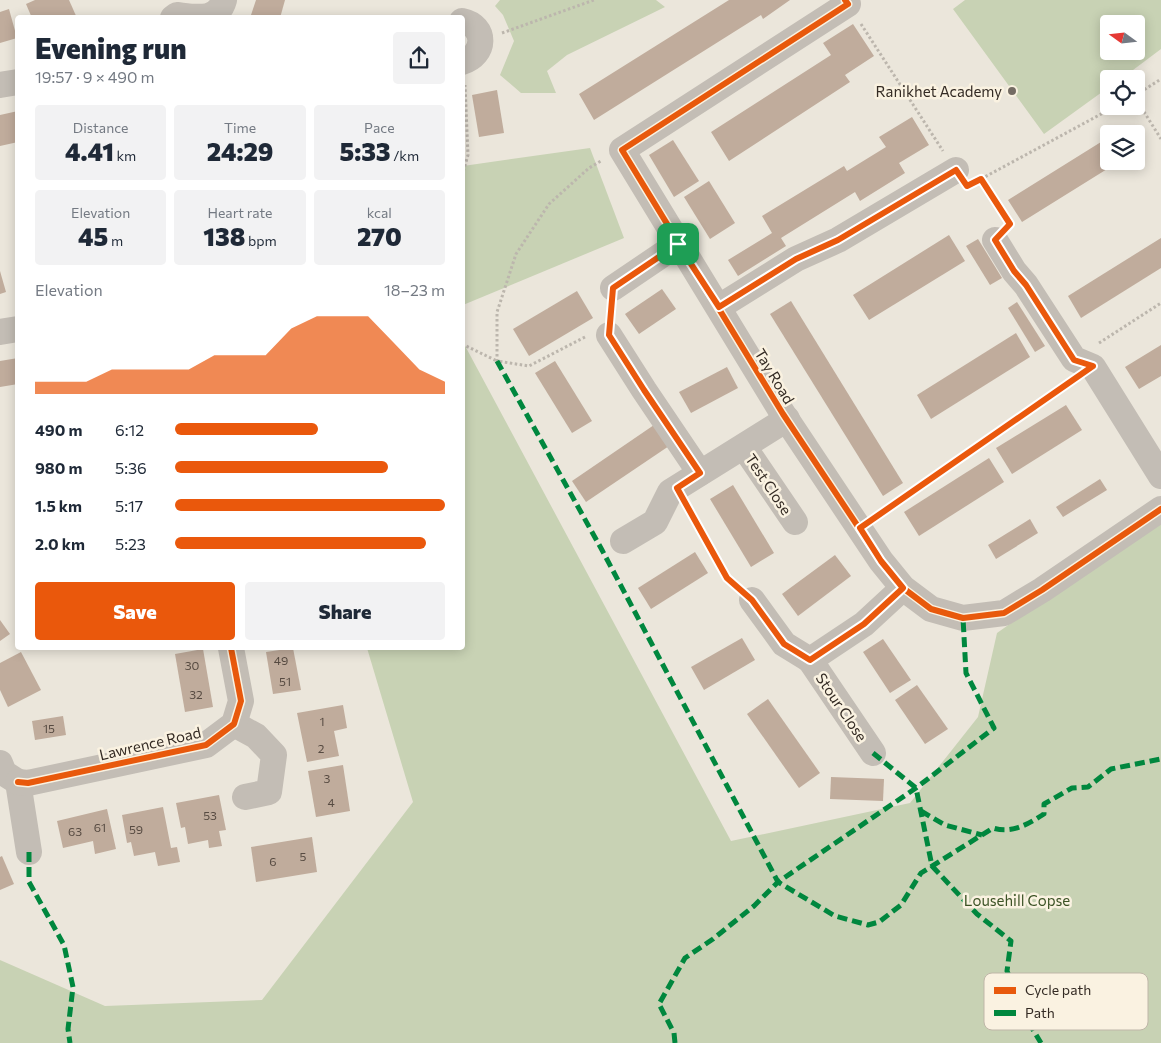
<!DOCTYPE html>
<html lang="en">
<head>
<meta charset="utf-8">
<style>
  :root { --surface:#fff; --page:#f2f2f3; --text:#1f2937; --muted:#747a83; --accent:#ea580c }
  body { margin:0; font-family:Commissioner,sans-serif; background:var(--page); color:var(--text); height:100vh; display:flex; flex-direction:column; font-size:19px; white-space:nowrap }
  * { box-sizing:border-box; margin:0 }
  p { font-size:16px; color:var(--muted) }
  .icon { flex:none; width:28px; height:28px; fill:none; stroke:currentColor; stroke-width:2; stroke-linecap:round; stroke-linejoin:round }
  .map { position:relative; flex:1; overflow:hidden }
  .side { position:absolute; left:15px; top:15px; width:450px; height:635px; display:flex; flex-direction:column; background:var(--surface); border-radius:5px; box-shadow:0 2px 12px #0003 }
  .side>* { flex:none }
  .needle { width:32px; rotate:285deg }
  .controls { position:absolute; left:1100px; top:15px; display:grid; gap:10px }
  .controls a { display:grid; place-items:center; width:45px; height:45px; border-radius:5px; background:var(--surface); box-shadow:0 2px 12px #0003; font-size:25px }
  .pin { position:absolute; display:grid; place-items:center; width:42px; height:42px; color:#fff; margin:-21px; border-radius:10px; box-shadow:0 2px 8px #0006 }
  .round { display:grid; place-items:center; flex:none; width:52px; height:52px; border-radius:5px; background:var(--page) }
  .summary { display:flex; align-items:center; justify-content:space-between; height:85px; padding:0 20px }
  h1 { font-size:28px; font-weight:800; line-height:38px }
  .metrics { display:grid; grid-template-columns:repeat(3,1fr); gap:8px; height:85px; padding:5px 20px }
  .metrics div { display:grid; align-content:center; border-radius:5px; background:var(--page); text-align:center }
  .metrics b { font-size:25px; font-weight:800 }
  .metrics small { font-size:14px; font-weight:400 }
  .metrics p { font-size:14px }
  .chart { height:140px; padding:10px 20px }
  .chart p { display:flex; justify-content:space-between }
  .chart svg { width:100%; height:90px; margin-top:5px; fill:var(--accent); opacity:.7 }
  .action { display:flex; gap:10px; margin-top:auto; padding:10px 20px }
  .action a { flex:1; height:58px; border-radius:5px; background:var(--accent); color:#fff; font-size:20px; font-weight:800; line-height:58px; text-align:center }
  .action a+a { background:var(--page); color:var(--text) }
  ul { padding:0 20px; list-style:none; font-size:16px }
  li { display:grid; grid-template-columns:80px 60px 1fr; align-items:center; height:38px }
  li i { height:12px; border-radius:6px; background:var(--accent) }
  .map>svg:first-child { display:block }
  .green { fill:#c8d2b4; fill-rule:evenodd }
  .building { fill:#c0ac9c }
  .lines { fill:none; stroke-linecap:round; stroke-linejoin:round }
  .path { stroke:#bcb6ad; stroke-width:3; stroke-dasharray:2.5 2.5; stroke-linecap:butt }
  .minor { stroke:#c3bdb5; stroke-width:26 }
  .quiet { stroke:#00873e; stroke-width:5; stroke-dasharray:10 5; stroke-linecap:butt }
  .cycleway-casing { stroke:#faf2e1; stroke-width:9 }
  .cycleway { stroke:#e8590c; stroke-width:6 }
  .route-casing { stroke:#fff; stroke-width:10 }
  .route { stroke:#ea580c; stroke-width:6 }
  .poi-dot { fill:#746c64; stroke:#faf2e1; stroke-width:2 }
  .labels { text-anchor:middle; dominant-baseline:central; stroke-width:5; stroke-linejoin:round; paint-order:stroke }
  .number-label { font-size:12px; fill:#574b42 }
  .poi-label { font-size:15px; fill:#342b24; stroke:#faf2e1; text-anchor:end }
  .street-label { font-size:15px; fill:#342b24; stroke:#faf2e1 }
  .park-label { font-size:15px; fill:#3d5326; stroke:#faf2e1 }
  .key { fill:#faf2e1; stroke:#bfb6a8; stroke-width:1 }
  .key-label { font-size:14px; fill:#342b24 }
</style>
</head>
<body>
<div class="map">
<svg width="1161" height="1043" viewBox="0 0 1161 1043">
  <rect width="100%" height="100%" fill="#ebe6db"/>
  <!-- green -->
  <g class="green">
    <path d="M500,0H656L665,7L567,55L547,71L556,93H521L500,75L514,41L503,15L495,6Z"/>
    <path d="M965,0H1161V49L1121,79H1109V87L1044,134L953,9ZM1109,24H1136V51H1109Z"/>
    <path d="M590,148L624,238L463,305V166Z"/>
    <path d="M463,342L731,841L910,803L978,717L997,633L1161,518V1043H0V960L105,1006L262,1000L413,802L367,648H462Z"/>
  </g>
  <!-- building -->
  <g class="building">
    <path d="M35,0H69L77,18H32L26,4Z"/>
    <path d="M256,0H285L280,18H250Z"/>
    <path d="M729,0H790L763,19L761,15L594,120L579,94Z"/>
    <path d="M9,9L17,38L0,43V12Z"/>
    <path d="M853,24L874,56L845,75L850,82L729,161L711,132L831,55L823,43Z"/>
    <path d="M497,90L504,133L479,137L472,95Z"/>
    <path d="M18,111V142L0,146V115Z"/>
    <path d="M912,117L929,145L899,163L905,173L860,201L855,192L781,238L786,246L738,276L728,260L772,233L762,216L844,166L847,171L886,147L879,137Z"/>
    <path d="M1109,137V161H1120L1022,222L1008,200Z"/>
    <path d="M673,140L699,181L674,197L649,155Z"/>
    <path d="M709,181L735,223L710,239L684,197Z"/>
    <path d="M949,235L965,261L869,320L853,295Z"/>
    <path d="M1161,238V268L1081,318L1068,296Z"/>
    <path d="M978,239L1002,278L990,285L966,246Z"/>
    <path d="M0,271L6,292L0,294Z"/>
    <path d="M662,289L676,309L639,334L625,314Z"/>
    <path d="M577,291L593,318L529,356L513,329Z"/>
    <path d="M791,301L903,483L883,496L770,314Z"/>
    <path d="M1017,302L1045,346L1035,352L1008,308Z"/>
    <path d="M1016,333L1030,357L931,419L917,395Z"/>
    <path d="M1161,345V376L1139,389L1125,367Z"/>
    <path d="M18,358V384L0,387V361Z"/>
    <path d="M555,361L592,421L572,433L535,373Z"/>
    <path d="M727,367L738,388L691,413L679,392Z"/>
    <path d="M1066,405L1082,430L1012,474L996,448Z"/>
    <path d="M654,425L669,446L586,502L572,481Z"/>
    <path d="M989,458L1004,482L919,536L904,512Z"/>
    <path d="M1100,479L1107,490L1063,517L1056,507Z"/>
    <path d="M733,485L774,553L751,567L710,499Z"/>
    <path d="M1030,519L1038,533L996,559L988,545Z"/>
    <path d="M695,552L708,573L651,609L638,588Z"/>
    <path d="M835,555L851,576L798,616L782,594Z"/>
    <path d="M0,620L10,634L0,641Z"/>
    <path d="M742,638L755,660L704,690L691,667Z"/>
    <path d="M883,639L911,680L890,693L863,652Z"/>
    <path d="M293,648L301,690L273,694L266,652Z"/>
    <path d="M203,649L213,707L185,712L175,654Z"/>
    <path d="M21,652L41,690L8,707L0,690V663Z"/>
    <path d="M917,685L948,729L925,744L895,700Z"/>
    <path d="M768,699L820,773L799,788L747,714Z"/>
    <path d="M343,705L347,728L334,731L339,756L307,762L297,713Z"/>
    <path d="M63,716L66,735L35,740L32,721Z"/>
    <path d="M343,765L350,811L316,817L308,771Z"/>
    <path d="M831,777L884,779L883,801L830,799Z"/>
    <path d="M219,795L226,830L219,831L222,846L209,848L208,840L188,844L185,827L181,828L176,803Z"/>
    <path d="M163,807L171,848L177,847L180,862L158,866L155,852L134,856L131,842L127,843L122,815Z"/>
    <path d="M107,809L116,849L95,854L93,841L63,848L57,821Z"/>
    <path d="M312,837L317,872L256,882L251,847Z"/>
    <path d="M2,856L14,884L0,890V857Z"/>
  </g>
  <g class="lines">
    <!-- path -->
    <g class="path">
      <path d="M861,24L943,151"/>
      <path d="M502,33L594,0"/>
      <path d="M1136,95L1161,79"/>
      <path d="M1136,99L1161,139"/>
      <path d="M462,176L468,155L465,85"/>
      <path d="M981,179L1116,106"/>
      <path d="M977,181L981,179L1006,218"/>
      <path d="M585,337L529,366L497,361V312L516,254L549,204L589,168L601,161"/>
      <path d="M1099,343L1161,303"/>
      <path d="M462,344L497,361"/>
      <path d="M689,510L727,578L735,585"/>
      <path d="M878,516L1070,383"/>
    </g>
    <!-- minor -->
    <g class="minor">
      <path d="M845,0L848,4L622,150L783,414L881,561L903,588L931,609L963,618L1004,613L1042,590L1161,509"/>
      <path d="M173,18L177,15C195,17 218,22 224,0"/>
      <path d="M462,21C487,26 486,55 462,62"/>
      <path d="M0,85L18,82"/>
      <path d="M995,240L1014,271L1026,285L1074,359L1093,367L1161,476"/>
      <path d="M613,288L678,244"/>
      <path d="M719,307L796,259L838,240L956,170"/>
      <path d="M0,332L18,329"/>
      <path d="M609,335L644,390L700,473"/>
      <path d="M744,447L795,522"/>
      <path d="M623,541L655,522L670,492L787,419"/>
      <path d="M752,600L784,644L810,660L864,624L903,588"/>
      <path d="M810,660L873,753"/>
      <path d="M234,724L256,736L274,755L269,792L245,797"/>
      <path d="M0,763L4,773L18,782L29,852"/>
      <path d="M18,782L28,783L206,745L234,724L241,701L231,648"/>
    </g>
    <!-- quiet -->
    <g class="quiet">
      <path d="M497,361L602,550L778,882L916,788L994,728L966,673L963,618"/>
      <path d="M873,753L916,788L932,866L977,914L1011,941L1007,971L1026,1018L1041,1043"/>
      <path d="M921,811L945,825L982,835"/>
      <path d="M29,852V882L64,945L73,987L68,1029L70,1043"/>
      <path d="M675,1043L674,1033L659,1004L685,958L713,939L754,906L778,882L835,916L868,925L879,922L901,905L921,873L993,828C1012,834 1028,824 1044,814V804L1072,788L1088,787L1111,769L1161,759"/>
    </g>
    <defs>
      <g id="cycleway">
        <path d="M845,0L848,4L622,150L783,414L881,561L903,588L931,609L963,618L1004,613L1042,590L1161,509"/>
        <path d="M719,307L796,259L838,240L956,170"/>
        <path d="M18,782L28,783L206,745L234,724L241,701L231,648"/>
      </g>
    </defs>
    <!-- cycleway casing -->
    <use href="#cycleway" class="cycleway-casing"/>
    <!-- cycleway -->
    <use href="#cycleway" class="cycleway"/>
  </g>
  <g class="lines">
    <defs>
      <path id="route" d="M956,170L967,186L981,179L1010,224L995,240L1014,271L1026,285L1074,360L1093,366L860,528L881,561L903,588L864,624L810,660L784,644L752,600L727,578L677,488L700,473L644,390L609,335L613,288L678,244L719,307L796,259L838,240Z"/>
    </defs>
    <!-- route casing -->
    <use href="#route" class="route-casing"/>
    <!-- route -->
    <use href="#route" class="route"/>
  </g>
  <!-- markers -->
  <circle class="poi-dot" cx="1012" cy="91" r="5"/>
  <g class="labels">
    <!-- number labels -->
    <g class="number-label">
      <text x="281" y="660">49</text>
      <text x="192" y="665">30</text>
      <text x="285" y="681">51</text>
      <text x="196" y="694">32</text>
      <text x="322" y="721">1</text>
      <text x="49" y="728">15</text>
      <text x="321" y="748">2</text>
      <text x="327" y="778">3</text>
      <text x="331" y="802">4</text>
      <text x="210" y="815">53</text>
      <text x="100" y="827">61</text>
      <text x="136" y="829">59</text>
      <text x="75" y="831">63</text>
      <text x="303" y="856">5</text>
      <text x="273" y="861">6</text>
    </g>
    <!-- poi labels -->
    <g class="poi-label">
      <text x="1002" y="91">Ranikhet Academy</text>
    </g>
    <!-- street labels -->
    <g class="street-label">
      <text transform="translate(775 376) rotate(59)">Tay Road</text>
      <text transform="translate(769 484) rotate(56)">Test Close</text>
      <text transform="translate(842 707) rotate(56)">Stour Close</text>
      <text transform="translate(150 743) rotate(-13)">Lawrence Road</text>
    </g>
    <!-- park labels -->
    <g class="park-label">
      <text x="1017" y="900">Lousehill Copse</text>
    </g>
  </g>
  <!-- legend -->
  <rect x="984" y="973" width="164" height="57" rx="8" class="key"/>
  <rect x="994" y="987" width="22" height="7" fill="#e8590c"/>
  <rect x="994" y="1010" width="22" height="6" fill="#00873e"/>
  <g class="key-label">
    <text x="1025" y="995">Cycle path</text>
    <text x="1025" y="1018">Path</text>
  </g>
</svg>
<div class="controls">
<a><svg class="needle" viewBox="-14 -14 28 28"><path d="M0-13l5 13h-10z" fill="#e53935"/><path d="M0 13l5-13h-10z" fill="#747a83"/></svg></a>
<a><svg class="icon" aria-label="locate" viewBox="0 0 24 24"><circle cx="12" cy="12" r="6"/><path d="M12 2v4M12 18v4M2 12h4M18 12h4"/></svg></a>
<a><svg class="icon" aria-label="layers" viewBox="0 0 24 24"><path d="M12 4l9 5-9 5-9-5zM3 14l9 5 9-5"/></svg></a>
</div>
<div class="pin" style="left:678px;top:244px;background:#1e9e55"><svg class="icon" aria-label="arrive" viewBox="0 0 24 24"><path d="M6 21V4h12l-3 4 3 4H6"/></svg></div>
<section class="side">
<div class="summary"><div><h1>Evening run</h1><p>19:57 · 9 × 490 m</p></div><a class="round"><svg class="icon" aria-label="share" viewBox="0 0 24 24"><path d="M12 15V3M7 8l5-5 5 5M5 13v7h14v-7"/></svg></a></div>
<div class="metrics">
<div><p>Distance</p><b>4.41<small> km</small></b></div>
<div><p>Time</p><b>24:29</b></div>
<div><p>Pace</p><b>5:33<small> /km</small></b></div>
</div>
<div class="metrics">
<div><p>Elevation</p><b>45<small> m</small></b></div>
<div><p>Heart rate</p><b>138<small> bpm</small></b></div>
<div><p>kcal</p><b>270</b></div>
</div>
<div class="chart"><p><span>Elevation</span>18–23 m</p>
<svg viewBox="0 0 160 44" preserveAspectRatio="none"><path d="M0 44V38L10 38L20 38L30 32L40 32L50 32L60 32L70 25L80 25L90 25L100 12L110 6L120 6L130 6L140 19L150 32L160 38V44z"/></svg>
</div>
<ul>
<li><b>490 m</b>6:12<i style="width:53%"></i></li>
<li><b>980 m</b>5:36<i style="width:79%"></i></li>
<li><b>1.5 km</b>5:17<i style="width:100%"></i></li>
<li><b>2.0 km</b>5:23<i style="width:93%"></i></li>
</ul>
<div class="action"><a>Save</a><a>Share</a></div>
</section>
</div>
</body>
</html>
